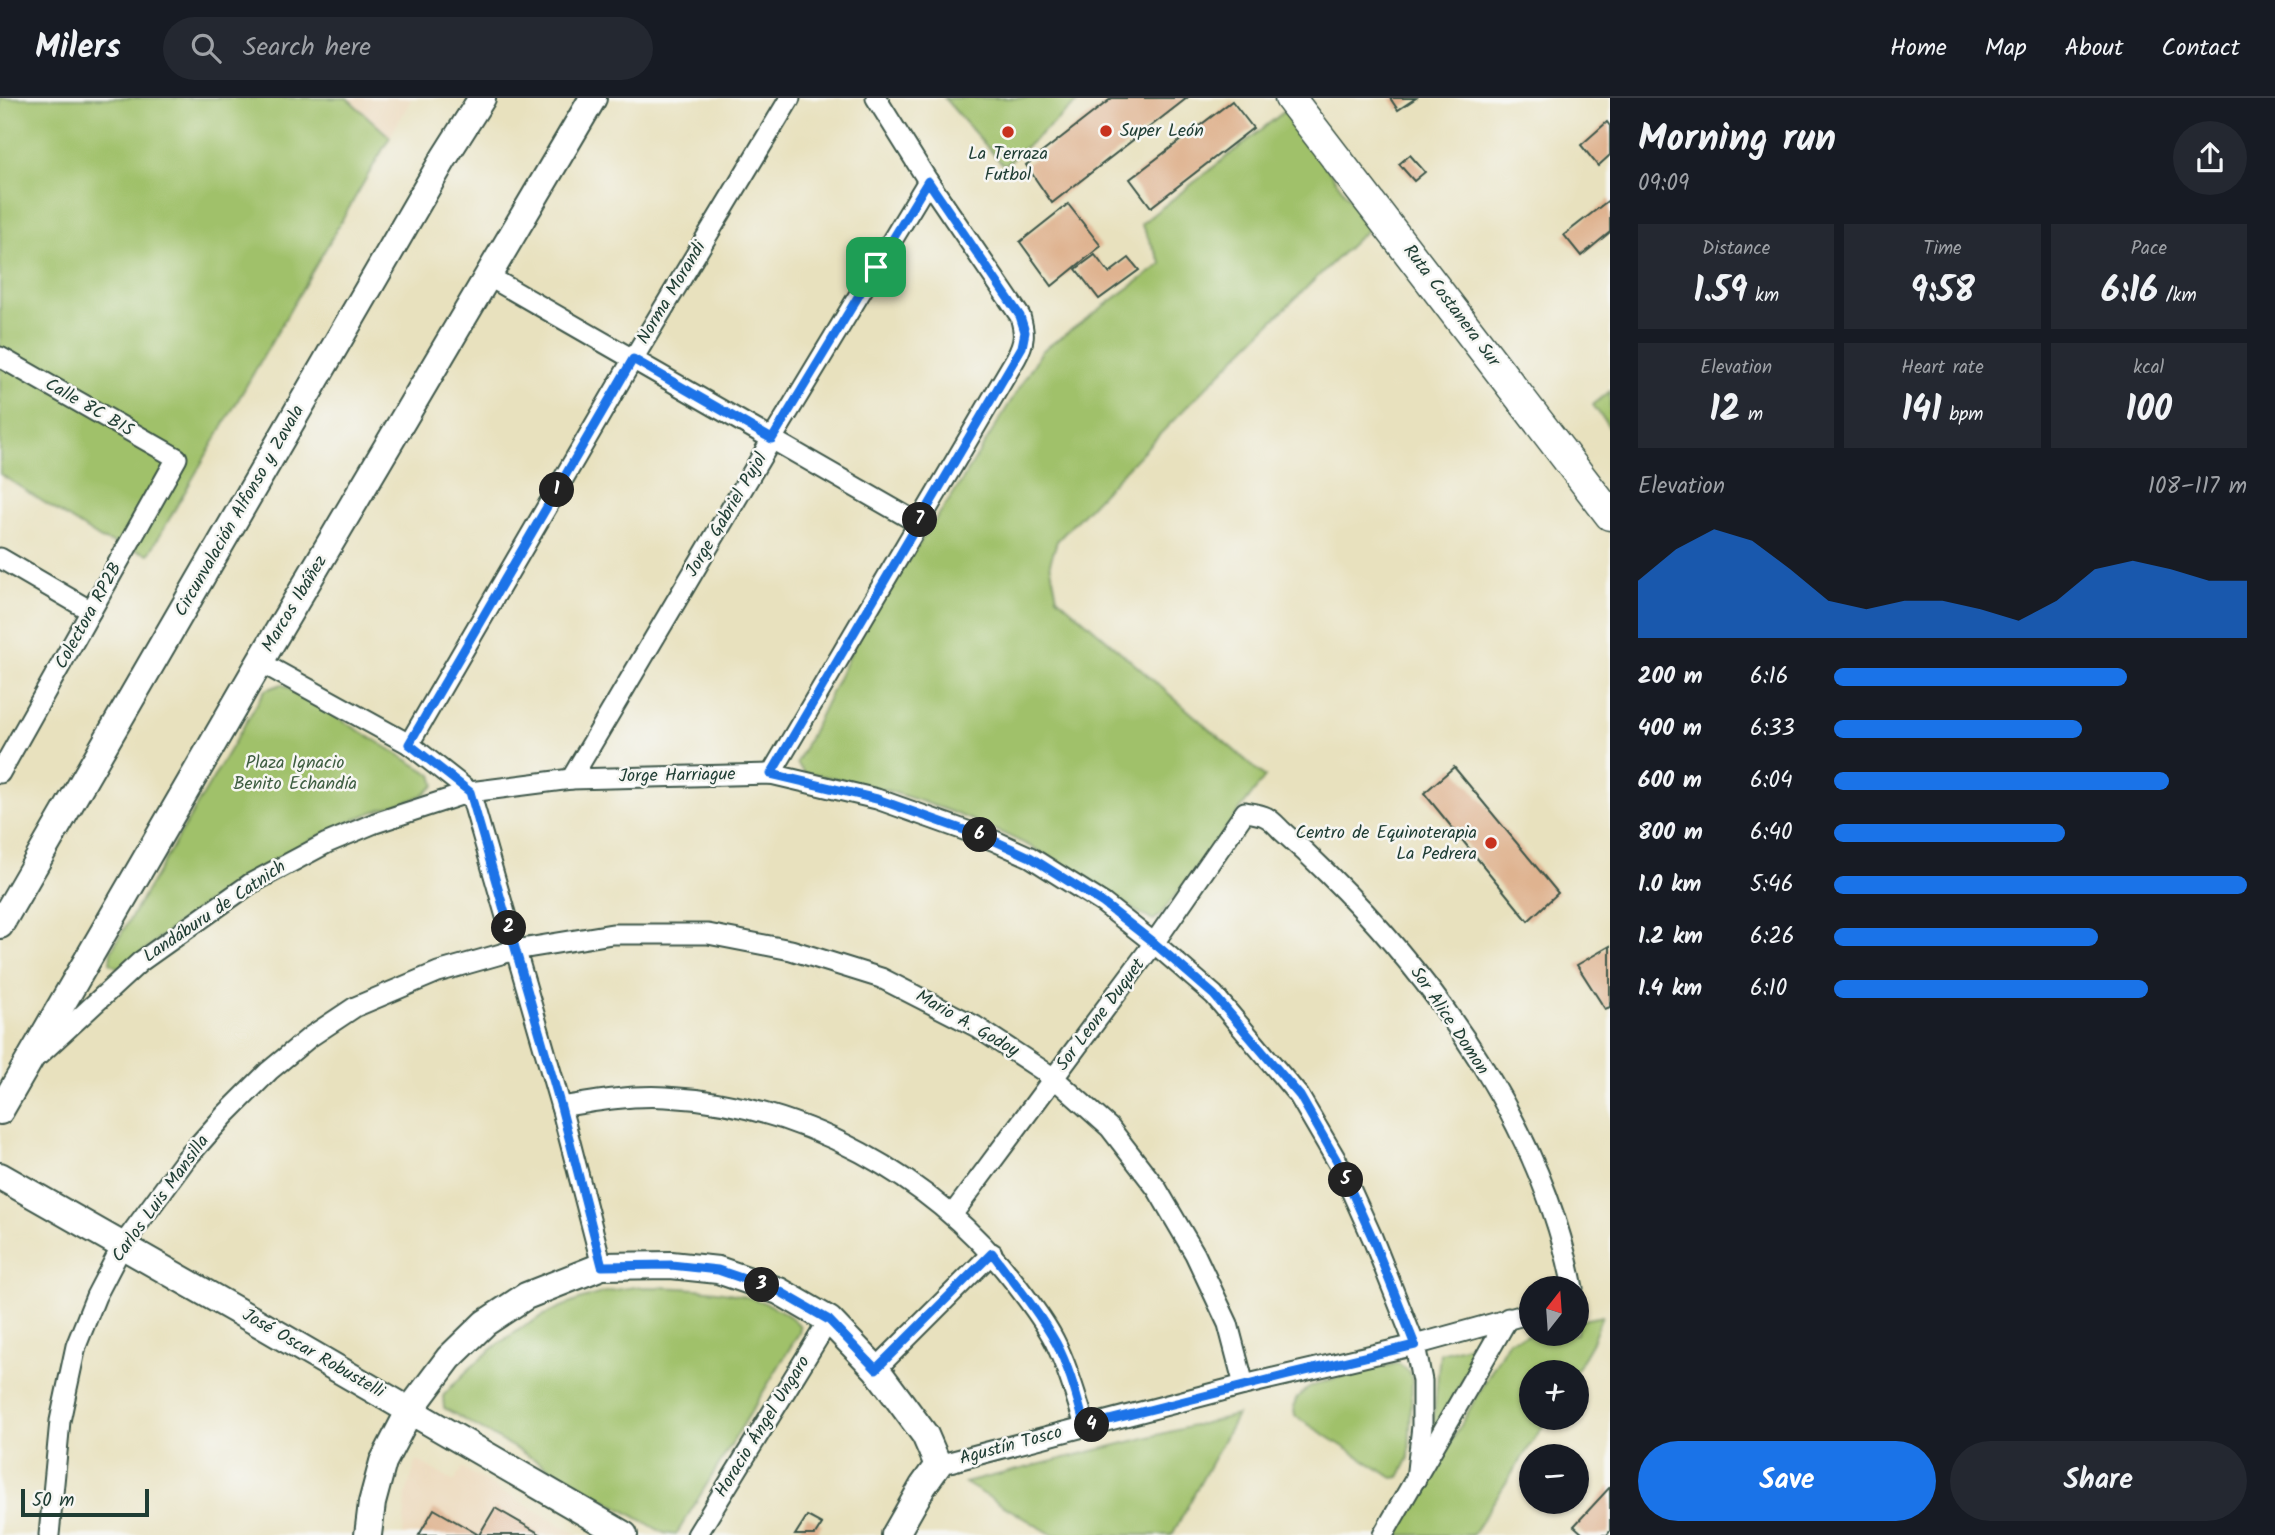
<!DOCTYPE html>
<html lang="en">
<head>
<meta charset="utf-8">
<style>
  :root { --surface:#171b24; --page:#242831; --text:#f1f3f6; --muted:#9ea1a6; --line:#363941; --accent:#1a73e8 }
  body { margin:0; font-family:Kalam,sans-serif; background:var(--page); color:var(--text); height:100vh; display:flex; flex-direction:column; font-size:26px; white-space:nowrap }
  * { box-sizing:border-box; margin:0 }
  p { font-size:23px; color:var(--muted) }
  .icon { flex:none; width:38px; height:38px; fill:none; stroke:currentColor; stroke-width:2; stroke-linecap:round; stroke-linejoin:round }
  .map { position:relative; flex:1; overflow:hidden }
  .sheet { display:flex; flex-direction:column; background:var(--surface); width:665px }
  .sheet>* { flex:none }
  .needle { width:46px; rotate:17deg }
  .fabs { position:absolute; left:1519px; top:1178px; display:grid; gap:14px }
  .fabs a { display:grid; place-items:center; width:70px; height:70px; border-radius:50%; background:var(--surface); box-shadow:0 2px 5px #0004; font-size:35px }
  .scale { position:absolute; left:21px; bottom:18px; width:128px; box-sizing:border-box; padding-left:7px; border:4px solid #1f3d34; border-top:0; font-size:19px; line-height:24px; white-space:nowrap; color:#1f3d34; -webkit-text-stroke:5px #f6f6f2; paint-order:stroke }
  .pin { position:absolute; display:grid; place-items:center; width:60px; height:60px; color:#fff; margin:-30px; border-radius:14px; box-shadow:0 4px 10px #0006 }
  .km { position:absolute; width:35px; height:35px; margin:-18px; border-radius:50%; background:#222; color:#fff; font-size:19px; line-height:35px; text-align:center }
  .round { display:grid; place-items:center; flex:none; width:74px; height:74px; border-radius:37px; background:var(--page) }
  .overview { display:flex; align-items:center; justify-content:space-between; height:119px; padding:0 28px }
  h1 { font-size:38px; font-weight:700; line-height:52px }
  .metrics { display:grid; grid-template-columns:repeat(3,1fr); gap:10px; height:119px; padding:7px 28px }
  .metrics div { display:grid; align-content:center; border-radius:0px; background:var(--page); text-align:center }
  .metrics b { font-size:35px; font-weight:700 }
  .metrics small { font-size:19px; font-weight:400 }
  .metrics p { font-size:19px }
  .chart { height:196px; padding:14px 28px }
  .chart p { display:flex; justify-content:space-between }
  .chart svg { width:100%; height:126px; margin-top:7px; fill:var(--accent); opacity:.7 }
  .button { display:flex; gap:14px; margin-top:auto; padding:14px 28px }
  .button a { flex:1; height:80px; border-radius:42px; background:var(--accent); color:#fff; font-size:28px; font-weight:700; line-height:80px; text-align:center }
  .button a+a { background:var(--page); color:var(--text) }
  ul { padding:0 28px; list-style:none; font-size:23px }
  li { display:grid; grid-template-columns:112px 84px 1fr; align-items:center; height:52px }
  li i { height:18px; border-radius:9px; background:var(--accent) }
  header { display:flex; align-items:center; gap:42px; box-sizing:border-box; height:98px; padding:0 35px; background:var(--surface); border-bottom:2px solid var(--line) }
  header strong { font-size:33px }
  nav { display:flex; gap:38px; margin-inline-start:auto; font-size:24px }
  .search { width:490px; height:63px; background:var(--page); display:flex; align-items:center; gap:18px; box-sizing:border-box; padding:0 24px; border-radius:38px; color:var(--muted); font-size:26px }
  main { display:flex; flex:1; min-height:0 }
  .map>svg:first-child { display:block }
  .built { fill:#ecd8ba }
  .green { fill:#a0c16a; stroke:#607f4f; stroke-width:2 }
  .building { fill:#dfb390 }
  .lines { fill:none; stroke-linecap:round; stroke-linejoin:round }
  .street-casing { stroke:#3d5649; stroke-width:23 }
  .secondary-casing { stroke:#3d5649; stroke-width:30 }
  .primary-casing { stroke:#3d5649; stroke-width:33 }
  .street { stroke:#fff; stroke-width:19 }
  .secondary { stroke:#fff; stroke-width:26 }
  .primary { stroke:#fff; stroke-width:30 }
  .route-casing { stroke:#fff; stroke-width:14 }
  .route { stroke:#1a73e8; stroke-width:9 }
  .poi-dot { fill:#c8321e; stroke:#f6f6f2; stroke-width:2.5 }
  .labels { text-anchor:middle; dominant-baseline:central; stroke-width:5; stroke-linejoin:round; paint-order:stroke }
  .poi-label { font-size:18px; fill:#1f3d34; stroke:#f6f6f2; text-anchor:start }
  .street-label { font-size:18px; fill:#1f3d34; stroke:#f6f6f2 }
  .park-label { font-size:18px; fill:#3f5e42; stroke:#f6f6f2 }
</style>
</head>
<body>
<header>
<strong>Milers</strong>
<div class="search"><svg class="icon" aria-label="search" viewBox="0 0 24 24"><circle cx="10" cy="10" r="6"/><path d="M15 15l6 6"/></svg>Search here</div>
<nav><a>Home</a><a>Map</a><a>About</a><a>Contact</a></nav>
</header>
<main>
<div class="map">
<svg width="1610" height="1437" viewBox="0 0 1610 1437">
  <rect width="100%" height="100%" fill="#f6f6f2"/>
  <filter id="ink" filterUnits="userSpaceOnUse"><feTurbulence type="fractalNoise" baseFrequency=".0143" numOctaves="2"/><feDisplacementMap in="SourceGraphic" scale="14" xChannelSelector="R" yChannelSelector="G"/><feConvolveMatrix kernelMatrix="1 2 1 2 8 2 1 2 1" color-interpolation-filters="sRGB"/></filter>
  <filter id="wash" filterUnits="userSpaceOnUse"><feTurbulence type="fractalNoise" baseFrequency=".00686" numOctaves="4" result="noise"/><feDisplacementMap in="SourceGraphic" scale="28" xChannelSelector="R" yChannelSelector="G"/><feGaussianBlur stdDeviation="1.57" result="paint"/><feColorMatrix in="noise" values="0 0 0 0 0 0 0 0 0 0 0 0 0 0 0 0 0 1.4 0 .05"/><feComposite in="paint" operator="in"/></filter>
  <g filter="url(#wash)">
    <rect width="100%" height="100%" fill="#e8e1be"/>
    <!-- built -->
    <g class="built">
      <path d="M347,0H412L390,39Z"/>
      <path d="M417,1362L454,1384L462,1370L578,1437H403L406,1395Z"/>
    </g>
    <!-- green -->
    <g class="green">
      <path d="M0,0H347L390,39L149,456L101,441L0,376Z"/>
      <path d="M944,0H1082L1004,68Z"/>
      <path d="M1285,13L1370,129C1262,230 1159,336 1057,443L1050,465L1057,499L1265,679L1161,816L1154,822C1134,816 1121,801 1104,790C1091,781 1076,773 1062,765C983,722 894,688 804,675L797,665L865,525L958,389L1042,253L1162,166L1141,126Z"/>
      <path d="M1610,293V330L1593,307Z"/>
      <path d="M282,586L432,677L435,687C419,704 394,706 373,714C351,722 330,733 309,743C245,776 183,818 129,866L118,870L110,865L111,853L265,592Z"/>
      <path d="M635,1189C684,1189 764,1189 800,1228L799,1235L676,1437L664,1435L444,1310L443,1298C495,1240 557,1198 635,1189Z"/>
      <path d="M1602,1218L1591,1246L1575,1274H1531V1320H1548L1472,1437H1398L1509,1242L1532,1236H1577V1223Z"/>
      <path d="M1483,1244L1432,1338L1440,1255Z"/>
      <path d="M1398,1265L1410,1274L1412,1284L1409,1360L1399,1379L1393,1380L1295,1318C1293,1308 1294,1301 1303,1294C1318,1281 1376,1271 1398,1265Z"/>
      <path d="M1237,1317L1172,1437H1053L965,1385Z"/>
    </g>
    <g id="blocks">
      <!-- building -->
      <g class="building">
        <path d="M1112,0H1187L1052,105L1026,67Z"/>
        <path d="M1390,0H1416L1398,12Z"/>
        <path d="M1232,3L1253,30L1151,109L1130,81Z"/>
        <path d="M1607,24L1610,28V57L1598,68L1581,47Z"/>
        <path d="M1410,57L1425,74L1414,83L1399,66Z"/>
        <path d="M1610,101V134L1581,158L1564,137Z"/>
        <path d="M1068,106L1101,148L1052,188L1020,144Z"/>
        <path d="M1095,157L1109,175L1129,160L1139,172L1099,201L1076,171Z"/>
        <path d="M1454,669L1558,795L1528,823L1424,695Z"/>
        <path d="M1610,848V909L1605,911L1577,867Z"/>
        <path d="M1610,1389V1433L1607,1437H1584L1574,1428Z"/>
        <path d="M495,1410L542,1437H419L434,1411L479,1437Z"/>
        <path d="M807,1418L822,1426L815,1437H795Z"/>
      </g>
    </g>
  </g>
  <g filter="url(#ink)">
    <use href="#blocks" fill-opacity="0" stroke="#3d5649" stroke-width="2"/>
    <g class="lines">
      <defs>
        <g id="street">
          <path d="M488,178L918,425"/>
          <path d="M0,259L177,360L0,675"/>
          <path d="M0,460L91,513"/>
          <path d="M260,564L409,646L470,694L561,1009L602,1168"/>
          <path d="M409,646L633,261L790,0"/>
          <path d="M771,676L1016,260C1025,244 1025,235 1020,218L928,83L876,0"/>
          <path d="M571,681L772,341L928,83"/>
          <path d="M39,957L140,864L250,786L327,745L375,725L470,694L571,681L771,676L877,701L995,743L1030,759L1103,805L1154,845L1214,897L1299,998L1341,1070L1372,1139L1415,1247L1422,1283V1328L1416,1381"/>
          <path d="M561,1009C596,1003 630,997 666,999C803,1006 933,1078 1016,1186C1030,1205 1047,1226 1057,1248C1069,1274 1077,1301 1085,1328"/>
          <path d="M952,1117L1154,845L1245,714C1252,715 1261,716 1266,719C1272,722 1277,728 1282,733C1298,747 1313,761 1328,776C1440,887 1543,1033 1573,1190"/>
          <path d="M876,1271L992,1155"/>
          <path d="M938,1367L1244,1287L1415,1247L1531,1215"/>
          <path d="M49,1437L60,1323L76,1248L96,1198L122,1148L186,1061L225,1017L269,973L310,939L355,909L438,874L515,852L612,836H708L791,852L881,880L975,928L1054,980L1110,1030L1157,1091L1195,1156L1228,1226L1244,1287"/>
          <path d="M697,1437L829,1222"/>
          <path d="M1383,1437L1508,1220"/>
        </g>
        <g id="secondary">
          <path d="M0,827L444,60L482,0"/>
          <path d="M0,1013L260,564L593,0"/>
          <path d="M0,1078L262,1227L624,1437"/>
          <path d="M368,1437L372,1405L383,1364L410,1312L449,1260L485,1225L526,1198L602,1168L671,1167L718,1172L779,1193L829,1222L876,1271L925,1337L938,1367L923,1388L895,1437"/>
        </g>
        <path id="primary" d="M1290,0L1610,417"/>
      </defs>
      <!-- street casing -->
      <use href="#street" class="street-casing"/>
      <!-- secondary casing -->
      <use href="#secondary" class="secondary-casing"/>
      <!-- primary casing -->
      <use href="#primary" class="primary-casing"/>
      <!-- street -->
      <use href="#street" class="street"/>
      <!-- secondary -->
      <use href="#secondary" class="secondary"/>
      <!-- primary -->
      <use href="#primary" class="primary"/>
    </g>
  </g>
  <g class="lines" filter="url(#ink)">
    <defs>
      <path id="route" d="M928,83L1020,218L1025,234L1022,249L771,676L877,701L995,743L1030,759L1103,805L1154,845L1214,897L1300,998L1341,1070L1372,1139L1415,1247L1288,1277L1085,1328C1077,1300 1070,1271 1056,1245C1038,1213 1014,1184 992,1155L876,1271L829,1222L779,1193L718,1172L671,1167L602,1168L561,1009L470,694L409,646L633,261L772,341Z"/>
    </defs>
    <!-- route casing -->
    <use href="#route" class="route-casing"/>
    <!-- route -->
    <use href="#route" class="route"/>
  </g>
  <!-- markers -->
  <g class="poi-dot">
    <circle cx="1106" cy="33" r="7"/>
    <circle cx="1008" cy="34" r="7"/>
    <circle cx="1491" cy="745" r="7"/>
  </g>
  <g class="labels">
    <!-- poi labels -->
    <g class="poi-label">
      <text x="1120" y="33">Super León</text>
      <text x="1008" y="56" text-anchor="middle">La Terraza<tspan x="1008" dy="21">Futbol</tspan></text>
      <text x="1477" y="735" text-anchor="end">Centro de Equinoterapia<tspan x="1477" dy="21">La Pedrera</tspan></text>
    </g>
    <!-- street labels -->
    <g class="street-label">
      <text transform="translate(672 195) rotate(-59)">Norma Morandi</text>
      <text transform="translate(1451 208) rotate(53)">Ruta Costanera Sur</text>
      <text transform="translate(89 310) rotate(30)">Calle 8C BIS</text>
      <text transform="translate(240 413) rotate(-60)">Circunvalación Alfonso y Zavala</text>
      <text transform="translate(727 417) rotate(-59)">Jorge Gabriel Pujol</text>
      <text transform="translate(295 506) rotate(-59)">Marcos Ibáñez</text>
      <text transform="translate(89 518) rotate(-61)">Colectora RP2B</text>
      <text transform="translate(677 678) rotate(-1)">Jorge Harriague</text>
      <text transform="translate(215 814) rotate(-34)">Landáburu de Catnich</text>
      <text transform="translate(1101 917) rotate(-53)">Sor Leone Duquet</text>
      <text transform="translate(1449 923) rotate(56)">Sor Alice Domon</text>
      <text transform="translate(967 926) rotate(30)">Mario A. Godoy</text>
      <text transform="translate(161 1101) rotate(-54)">Carlos Luis Mansilla</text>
      <text transform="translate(313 1256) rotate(30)">José Oscar Robustelli</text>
      <text transform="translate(763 1329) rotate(-58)">Horacio Ángel Ungaro</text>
      <text transform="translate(1011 1348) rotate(-15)">Agustín Tosco</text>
    </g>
    <!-- park labels -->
    <g class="park-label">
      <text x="295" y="665">Plaza Ignacio<tspan x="295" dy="21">Benito Echandía</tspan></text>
    </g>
  </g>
</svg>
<div class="fabs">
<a><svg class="needle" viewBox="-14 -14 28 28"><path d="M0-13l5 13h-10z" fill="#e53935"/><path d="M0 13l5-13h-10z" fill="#9ea1a6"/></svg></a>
<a>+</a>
<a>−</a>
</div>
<div class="scale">50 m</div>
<div class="pin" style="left:876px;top:169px;background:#1e9e55"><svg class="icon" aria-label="arrive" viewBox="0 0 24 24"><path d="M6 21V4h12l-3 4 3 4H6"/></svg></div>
<b class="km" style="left:557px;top:392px">1</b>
<b class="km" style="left:509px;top:830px">2</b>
<b class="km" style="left:762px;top:1187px">3</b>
<b class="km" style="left:1092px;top:1327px">4</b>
<b class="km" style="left:1346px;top:1082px">5</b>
<b class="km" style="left:980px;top:737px">6</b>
<b class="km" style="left:920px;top:422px">7</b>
</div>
<section class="sheet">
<div class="overview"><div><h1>Morning run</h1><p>09:09</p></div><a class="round"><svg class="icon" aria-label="share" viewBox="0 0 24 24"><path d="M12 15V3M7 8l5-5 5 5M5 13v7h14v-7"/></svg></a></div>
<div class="metrics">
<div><p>Distance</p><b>1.59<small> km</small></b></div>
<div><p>Time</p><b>9:58</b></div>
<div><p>Pace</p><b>6:16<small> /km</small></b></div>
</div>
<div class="metrics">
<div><p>Elevation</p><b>12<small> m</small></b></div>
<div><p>Heart rate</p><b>141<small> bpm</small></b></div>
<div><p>kcal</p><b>100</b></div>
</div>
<div class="chart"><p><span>Elevation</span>108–117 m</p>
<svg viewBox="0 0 160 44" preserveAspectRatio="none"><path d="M0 44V24L10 13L20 6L30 10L40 20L50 31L60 34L70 31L80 31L90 34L100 38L110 31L120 20L130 17L140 20L150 24L160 24V44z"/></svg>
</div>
<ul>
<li><b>200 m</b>6:16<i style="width:71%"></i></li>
<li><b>400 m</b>6:33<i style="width:60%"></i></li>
<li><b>600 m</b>6:04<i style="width:81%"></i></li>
<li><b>800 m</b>6:40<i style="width:56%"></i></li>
<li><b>1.0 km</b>5:46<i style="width:100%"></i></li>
<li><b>1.2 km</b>6:26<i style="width:64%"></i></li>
<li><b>1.4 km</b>6:10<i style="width:76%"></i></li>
</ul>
<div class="button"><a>Save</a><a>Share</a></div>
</section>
</main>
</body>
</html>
